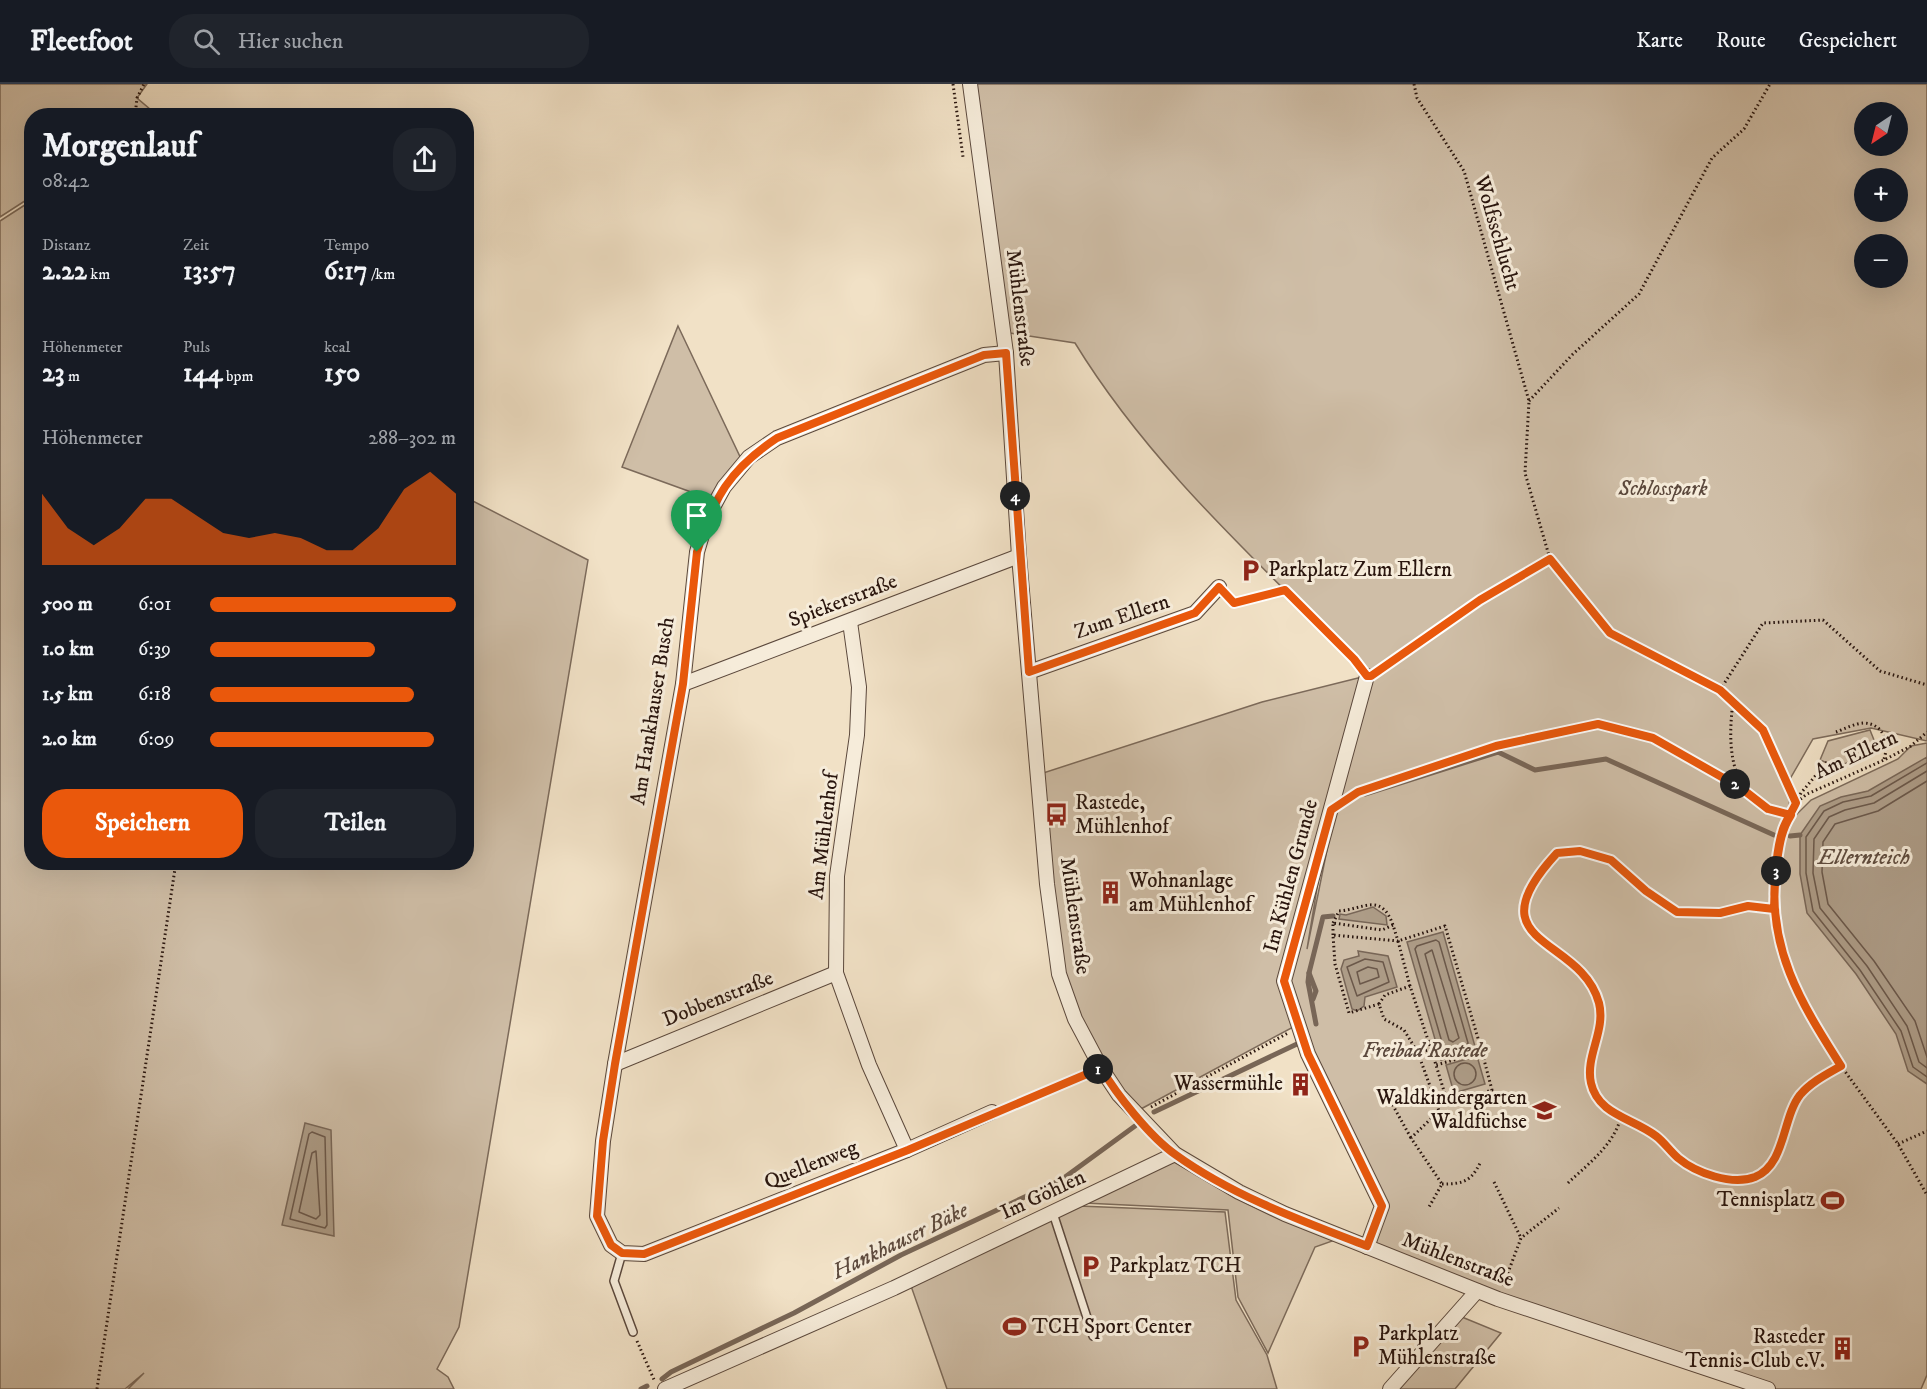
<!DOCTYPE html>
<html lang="de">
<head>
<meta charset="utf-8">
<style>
  :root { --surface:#171b24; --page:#20242c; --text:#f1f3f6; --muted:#9ea1a6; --line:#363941; --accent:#ea580c }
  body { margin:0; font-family:"IM FELL DW Pica",serif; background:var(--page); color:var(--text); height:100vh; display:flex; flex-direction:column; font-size:22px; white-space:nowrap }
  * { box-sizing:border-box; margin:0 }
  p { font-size:20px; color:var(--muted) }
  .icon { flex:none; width:33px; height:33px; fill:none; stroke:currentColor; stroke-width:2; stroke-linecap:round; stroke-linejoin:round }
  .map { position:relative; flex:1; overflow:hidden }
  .side { position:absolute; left:24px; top:24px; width:450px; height:762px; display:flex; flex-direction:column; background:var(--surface); border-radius:24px; box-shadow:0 6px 24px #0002 }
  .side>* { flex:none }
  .needle { width:39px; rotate:215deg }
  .fabs { position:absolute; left:1854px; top:18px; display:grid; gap:12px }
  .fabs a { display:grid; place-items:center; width:54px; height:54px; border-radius:50%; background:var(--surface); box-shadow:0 6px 24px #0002; font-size:30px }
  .pin { position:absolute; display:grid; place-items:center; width:51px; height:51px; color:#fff; margin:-62px -26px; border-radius:50% 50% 50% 0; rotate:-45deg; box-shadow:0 0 6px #0007 }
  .pin .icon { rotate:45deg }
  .km { position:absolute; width:30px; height:30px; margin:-15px; border-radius:50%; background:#222; color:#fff; font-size:16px; line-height:30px; text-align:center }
  .round { display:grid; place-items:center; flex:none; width:63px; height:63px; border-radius:24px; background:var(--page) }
  .overview { display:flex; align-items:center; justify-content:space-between; height:102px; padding:0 18px }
  h1 { font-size:33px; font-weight:700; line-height:45px }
  .figures { display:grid; grid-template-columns:repeat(3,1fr); gap:9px; height:102px; padding:6px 18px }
  .figures div { display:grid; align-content:center }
  .figures b { font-size:26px; font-weight:700 }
  .figures small { font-size:16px; font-weight:400 }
  .figures p { font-size:16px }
  .chart { height:168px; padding:12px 18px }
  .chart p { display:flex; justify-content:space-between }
  .chart svg { width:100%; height:108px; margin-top:6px; fill:var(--accent); opacity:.7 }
  .action { display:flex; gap:12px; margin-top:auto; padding:12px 18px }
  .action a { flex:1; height:69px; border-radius:24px; background:var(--accent); color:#fff; font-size:24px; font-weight:700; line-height:69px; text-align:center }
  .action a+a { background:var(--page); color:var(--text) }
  ul { padding:0 18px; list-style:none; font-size:20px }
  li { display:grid; grid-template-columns:96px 72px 1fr; align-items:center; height:45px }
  li i { height:15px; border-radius:8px; background:var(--accent) }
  header { display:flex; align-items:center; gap:36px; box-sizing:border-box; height:84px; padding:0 30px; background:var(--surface); border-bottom:2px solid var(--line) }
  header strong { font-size:28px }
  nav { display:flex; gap:33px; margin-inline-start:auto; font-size:21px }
  .search { width:420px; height:54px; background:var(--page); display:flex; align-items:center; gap:15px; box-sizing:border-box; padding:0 21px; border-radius:24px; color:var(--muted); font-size:22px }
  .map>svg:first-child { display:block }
  .green { fill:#cfbea7; stroke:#7c6a5a; stroke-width:1.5; fill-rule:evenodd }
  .water { fill:#ad9c87; stroke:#786657; stroke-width:1.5 }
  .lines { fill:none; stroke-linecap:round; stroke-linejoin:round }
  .shore { stroke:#6b584a; stroke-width:1.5 }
  .stream { stroke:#786657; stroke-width:5 }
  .lane-casing { stroke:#5b483c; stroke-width:10 }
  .street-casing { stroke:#5b483c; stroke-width:16 }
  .path { stroke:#29150e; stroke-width:3; stroke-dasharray:1.5 3; stroke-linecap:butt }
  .lane { stroke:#f6ecda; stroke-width:7 }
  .street { stroke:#f6ecda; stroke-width:14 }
  .route-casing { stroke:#fff; stroke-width:12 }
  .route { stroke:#ea580c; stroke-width:8 }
  .labels { text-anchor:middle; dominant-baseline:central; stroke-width:6; stroke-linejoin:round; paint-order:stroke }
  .street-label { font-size:21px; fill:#29150e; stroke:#f6ecda }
  .park-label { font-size:21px; font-style:italic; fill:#5b483c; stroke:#f6ecda }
  .poi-label { font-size:21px; fill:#29150e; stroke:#f6ecda; text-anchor:start }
  .water-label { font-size:22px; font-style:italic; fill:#5e4b3e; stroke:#f6ecda }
</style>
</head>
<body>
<header>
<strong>Fleetfoot</strong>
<div class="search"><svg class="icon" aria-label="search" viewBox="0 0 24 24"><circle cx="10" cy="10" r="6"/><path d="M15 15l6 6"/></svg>Hier suchen</div>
<nav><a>Karte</a><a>Route</a><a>Gespeichert</a></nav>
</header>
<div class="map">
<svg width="1927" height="1305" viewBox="0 0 1927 1305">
  <rect width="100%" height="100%" fill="#f1e1c6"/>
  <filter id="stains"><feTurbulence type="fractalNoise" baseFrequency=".00333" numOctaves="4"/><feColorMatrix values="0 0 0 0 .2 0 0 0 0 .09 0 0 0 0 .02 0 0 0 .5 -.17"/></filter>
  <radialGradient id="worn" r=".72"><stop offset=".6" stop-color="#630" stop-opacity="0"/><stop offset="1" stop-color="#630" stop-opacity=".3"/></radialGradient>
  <!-- green -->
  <g class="green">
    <path d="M0,0H147L137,14L157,31L32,32L31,113L0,133Z"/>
    <path d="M970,0H1927V657L1871,644L1813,655L1790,695L1789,738L1811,716L1898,675L1911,662L1927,659V1291L1921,1305H1767L1497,1212L1371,1161L1385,1124L1295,942L1139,1026L1119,1011L1059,890L1037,691L1262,618L1366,592L1354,575C1255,475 1149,380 1075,259L1010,249ZM1864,28H1898V62H1864ZM1864,94H1898V128H1864ZM1864,160H1898V194H1864ZM1334,731L1307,865L1329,732Z"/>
    <path d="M31,117L32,778H466L467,414L588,476L459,1243L437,1285L448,1293L454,1305H128L144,1289L125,1305H0V137Z"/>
    <path d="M678,242L743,379L716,417L622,383Z"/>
    <path d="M1870,646L1878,666L1837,683L1820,676L1828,657Z"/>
    <path d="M1174,1075L1338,1155L1315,1163L1268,1269L1238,1213L1228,1126L1084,1119Z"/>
    <path d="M1079,1122L1225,1128L1236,1216L1267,1271L1277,1305H947L911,1202Z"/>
    <path d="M1457,1231L1501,1249L1455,1305H1390Z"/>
  </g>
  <!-- water -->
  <g class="water">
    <path d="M1927,673V1000L1908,987L1896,950L1856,890L1807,829L1800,790V751L1820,722L1841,713L1868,707Z"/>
    <path d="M1373,823L1386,832L1387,841L1339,835L1340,830L1346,831Z"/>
    <path d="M1443,848L1476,966L1441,976L1407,858Z"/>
    <path d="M1358,867L1388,872L1397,903L1365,913L1364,922L1357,927L1352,925L1341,885L1344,876L1359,872Z"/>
    <path d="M1477,972L1485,1000L1454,1009L1446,981Z"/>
    <path d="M305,1039L331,1046L334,1152L282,1141Z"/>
  </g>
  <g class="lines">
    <!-- shore -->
    <g class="shore">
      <path d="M1927,679L1871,712L1843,718L1824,727L1806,753V789L1813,827L1860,886L1901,947L1913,983L1927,993"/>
      <path d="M1927,687L1874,719L1845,726L1829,733L1814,755L1813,789L1820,824L1867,882L1907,942L1919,978L1927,984"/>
      <path d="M1927,697L1878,727L1835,740L1823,758L1822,788L1828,820L1874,877L1915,937L1927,973"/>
      <path d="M1436,856L1439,858L1468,959L1466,962L1447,968L1444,965L1415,865L1417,862Z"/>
      <path d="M1432,866L1459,954L1453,958L1449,956L1425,870Z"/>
      <path d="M1365,875L1383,878L1389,898L1357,912L1347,883Z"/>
      <path d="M1368,883L1377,885L1379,893L1360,900L1357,888Z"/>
      <circle cx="1465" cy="990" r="11"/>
      <path d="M312,1048L325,1053L327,1141L325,1144L290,1135L309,1050Z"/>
      <path d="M316,1067L320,1131L316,1135L299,1128L312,1069Z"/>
    </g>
    <!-- stream -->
    <g class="stream">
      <path d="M1365,710L1498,668L1535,686L1606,675L1774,751"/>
      <path d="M1790,752L1800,751"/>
      <path d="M1309,889L1316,907L1313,915"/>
      <path d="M1316,940L1308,898L1309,889L1323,833L1333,832"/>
      <path d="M1154,1028L1297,960"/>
      <path d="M662,1295L671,1288L794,1229L901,1171L1061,1096L1135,1042"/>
      <path d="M641,1305L647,1302"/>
    </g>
    <defs>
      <g id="lane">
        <path d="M1053,1129L1093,1252"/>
        <path d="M622,1169L614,1197L633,1248"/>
      </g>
      <g id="street">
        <path d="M970,0L1006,269L1019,472L1047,800L1059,890L1075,935L1101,984L1119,1011L1175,1070L1239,1108L1285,1130L1498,1215L1768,1305"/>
        <path d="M850,538L859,603L857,651L837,792L836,889L869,981L907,1066"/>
        <path d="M1029,588L1195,529L1219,503"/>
        <path d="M1367,592L1284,897L1308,970L1382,1122L1367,1163"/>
        <path d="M683,600L1019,472"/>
        <path d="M615,980L836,889"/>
        <path d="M992,1028L907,1066L644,1170L622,1169L611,1161L597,1132L603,1057L615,980L683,600L697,468L707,434L724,403L749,373L777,354L984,271L1006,269"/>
        <path d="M665,1305L894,1204L1175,1070"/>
        <path d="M1390,1305L1477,1207"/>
      </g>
    </defs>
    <!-- lane casing -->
    <use href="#lane" class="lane-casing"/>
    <!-- street casing -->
    <use href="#street" class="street-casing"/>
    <!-- path -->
    <g class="path">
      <path d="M953,0L963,73"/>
      <path d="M1414,0L1417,14L1464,87L1529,317L1525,389L1550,475L1610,549L1720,606L1763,646L1796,719"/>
      <path d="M135,32L137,14L144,0"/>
      <path d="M1529,317L1573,270L1639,210L1712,74L1744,45L1770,0"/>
      <path d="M1229,513L1234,519L1285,506L1359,582"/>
      <path d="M1379,586L1480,516L1550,475"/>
      <path d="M1720,606L1763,539L1823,536L1880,587L1927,601"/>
      <path d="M1733,618C1728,657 1728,705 1768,725C1775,729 1784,729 1791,731"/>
      <path d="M1836,648C1844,645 1856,639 1864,639C1885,640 1889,660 1884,675"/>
      <path d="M1827,678L1801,709L1784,742L1776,788L1774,825L1778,858L1789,891L1811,935L1841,982L1898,1060L1927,1111"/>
      <path d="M1349,714L1405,691L1496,662L1598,640L1653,654L1741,703"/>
      <path d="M1797,718L1807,710L1884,676L1911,662L1927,648"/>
      <path d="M1774,825L1747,823L1720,829L1677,828L1646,807L1611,776L1580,767L1556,769C1470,863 1580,851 1599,919C1607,947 1585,972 1591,999C1598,1032 1633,1034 1656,1052C1664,1058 1670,1067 1678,1074C1696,1089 1732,1102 1755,1093C1786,1080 1782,1034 1800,1011C1811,998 1827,990 1841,982"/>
      <path d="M1333,839L1339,827C1364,825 1381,808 1393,841"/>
      <path d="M1333,851V839L1382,846L1393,841L1398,857L1333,851L1335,880L1349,929L1379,920L1384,935L1404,946L1418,969L1439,1027L1411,1054L1442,1100L1429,1123"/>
      <path d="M1410,902L1398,857L1445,842L1482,968"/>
      <path d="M1379,920L1385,911L1410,902L1431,965L1418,969"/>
      <path d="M1431,965L1448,1020L1492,1006L1482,968L1436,981"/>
      <path d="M1386,1009L1411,1054"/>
      <path d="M1005,1023L1088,989"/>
      <path d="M1151,1023L1288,949"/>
      <path d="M1898,1060L1927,1047"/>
      <path d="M1494,1098L1521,1154"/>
      <path d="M1568,1099C1589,1079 1613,1062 1621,1033"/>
      <path d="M1442,1100C1462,1100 1471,1098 1480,1079"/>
      <path d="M1503,1202L1521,1154L1559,1124"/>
      <path d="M637,1257L655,1298"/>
      <path d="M97,1305L176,778"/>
    </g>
    <!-- lane -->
    <use href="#lane" class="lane"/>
    <!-- street -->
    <use href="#street" class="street"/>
  </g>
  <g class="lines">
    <defs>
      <path id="route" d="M697,468L683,600L615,980L603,1057L597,1132L611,1161L622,1169L644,1170L908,1066L1101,984C1117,1011 1150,1053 1176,1071C1233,1112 1302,1137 1367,1162L1382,1122L1308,970L1284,897L1331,726L1358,708L1496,662L1598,640L1653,654L1741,704L1768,725L1791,731C1780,748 1779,765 1776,784C1766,863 1801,919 1841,982C1827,990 1811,998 1800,1011C1782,1034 1786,1080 1755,1093C1732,1102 1696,1089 1678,1074C1670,1067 1664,1058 1656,1052C1633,1034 1598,1031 1591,999C1585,972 1606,947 1599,919C1581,851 1470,863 1557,769L1580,767L1611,776L1646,807L1677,828L1720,829L1748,822L1774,825C1775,798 1775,770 1783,745C1786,736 1792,728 1796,719L1763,646L1720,606L1610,549L1550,475L1480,516L1371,592H1367L1354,575L1285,506L1234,519L1219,503L1195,529L1029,588L1006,269L984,271L777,354C730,385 713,414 697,468"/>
    </defs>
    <!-- route casing -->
    <use href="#route" class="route-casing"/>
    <!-- route -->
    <use href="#route" class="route"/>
  </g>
  <!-- icons -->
  <defs>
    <symbol id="parking-bare" viewBox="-9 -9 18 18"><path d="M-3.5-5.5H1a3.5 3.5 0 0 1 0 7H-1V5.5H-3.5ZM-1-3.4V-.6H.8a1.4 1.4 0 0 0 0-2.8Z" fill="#8f2418" stroke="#f6ecda" stroke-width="2.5" paint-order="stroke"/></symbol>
    <symbol id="bus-bare" viewBox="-9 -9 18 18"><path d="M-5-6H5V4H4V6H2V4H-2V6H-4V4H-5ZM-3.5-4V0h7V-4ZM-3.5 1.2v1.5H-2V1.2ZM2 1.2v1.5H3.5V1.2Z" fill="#8f2418" stroke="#f6ecda" stroke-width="2.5" paint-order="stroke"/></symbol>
    <symbol id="building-bare" viewBox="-9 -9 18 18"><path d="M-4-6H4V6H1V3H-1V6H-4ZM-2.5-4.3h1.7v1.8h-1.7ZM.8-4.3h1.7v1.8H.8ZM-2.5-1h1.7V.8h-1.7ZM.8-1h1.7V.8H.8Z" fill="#8f2418" stroke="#f6ecda" stroke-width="2.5" paint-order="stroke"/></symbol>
    <symbol id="school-bare" viewBox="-9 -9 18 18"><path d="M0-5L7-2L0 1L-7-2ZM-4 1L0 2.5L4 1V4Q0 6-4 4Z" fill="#8f2418" stroke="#f6ecda" stroke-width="2.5" paint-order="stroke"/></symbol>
    <symbol id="stadium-bare" viewBox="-9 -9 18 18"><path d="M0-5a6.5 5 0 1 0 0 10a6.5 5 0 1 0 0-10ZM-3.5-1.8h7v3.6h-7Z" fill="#8f2418" stroke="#f6ecda" stroke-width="2.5" paint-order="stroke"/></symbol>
  </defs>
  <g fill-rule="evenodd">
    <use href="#parking-bare" x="1234" y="470" width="33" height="33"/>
    <use href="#bus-bare" x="1040" y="714" width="33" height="33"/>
    <use href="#building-bare" x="1094" y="792" width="33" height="33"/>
    <use href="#building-bare" x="1284" y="984" width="33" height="33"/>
    <use href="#school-bare" x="1528" y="1010" width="33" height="33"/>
    <use href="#stadium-bare" x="1816" y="1100" width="33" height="33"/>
    <use href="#parking-bare" x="1074" y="1166" width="33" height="33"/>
    <use href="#stadium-bare" x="998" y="1226" width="33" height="33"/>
    <use href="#parking-bare" x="1344" y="1246" width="33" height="33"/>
    <use href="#building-bare" x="1826" y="1248" width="33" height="33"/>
  </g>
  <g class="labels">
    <!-- street labels -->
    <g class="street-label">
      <text transform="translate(1497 149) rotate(74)">Wolfsschlucht</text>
      <text transform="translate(1020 224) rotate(83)">Mühlenstraße</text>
      <text transform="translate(843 517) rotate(-21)">Spiekerstraße</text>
      <text transform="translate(1122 533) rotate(-19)">Zum Ellern</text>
      <text transform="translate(653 627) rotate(-81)">Am Hankhauser Busch</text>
      <text transform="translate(1856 671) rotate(-25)">Am Ellern</text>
      <text transform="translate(824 752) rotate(-83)">Am Mühlenhof</text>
      <text transform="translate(1291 792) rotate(-75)">Im Kühlen Grunde</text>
      <text transform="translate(1075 832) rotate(82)">Mühlenstraße</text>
      <text transform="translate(718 915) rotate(-22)">Dobbenstraße</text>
      <text transform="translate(811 1081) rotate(-22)">Quellenweg</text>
      <text transform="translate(1043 1111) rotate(-25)">Im Göhlen</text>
      <text transform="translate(1458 1176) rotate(21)">Mühlenstraße</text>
    </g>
    <!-- park labels -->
    <g class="park-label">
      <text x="1663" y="405">Schlosspark</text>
      <text x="1425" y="967">Freibad Rastede</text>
    </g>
    <!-- poi labels -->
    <g class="poi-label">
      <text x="1268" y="486">Parkplatz Zum Ellern</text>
      <text x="1075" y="719">Rastede,<tspan x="1075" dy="24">Mühlenhof</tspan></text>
      <text x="1129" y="797">Wohnanlage<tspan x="1129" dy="24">am Mühlenhof</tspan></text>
      <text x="1283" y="1000" text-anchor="end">Wassermühle</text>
      <text x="1527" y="1014" text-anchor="end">Waldkindergarten<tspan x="1527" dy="24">Waldfüchse</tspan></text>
      <text x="1815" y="1116" text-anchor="end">Tennisplatz</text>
      <text x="1109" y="1182">Parkplatz TCH</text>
      <text x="1032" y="1243">TCH Sport Center</text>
      <text x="1378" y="1250">Parkplatz<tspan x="1378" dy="24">Mühlenstraße</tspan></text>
      <text x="1825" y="1253" text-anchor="end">Rasteder<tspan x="1825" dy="24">Tennis-Club e.V.</tspan></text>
    </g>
    <!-- water labels -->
    <g class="water-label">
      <text x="1864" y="773">Ellernteich</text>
      <text transform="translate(900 1157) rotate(-26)">Hankhauser Bäke</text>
    </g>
  </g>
  <rect width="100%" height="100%" filter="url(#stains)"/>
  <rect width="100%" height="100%" fill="url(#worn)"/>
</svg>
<div class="fabs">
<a><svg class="needle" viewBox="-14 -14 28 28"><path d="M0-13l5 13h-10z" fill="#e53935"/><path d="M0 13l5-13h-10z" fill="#9ea1a6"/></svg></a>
<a>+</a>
<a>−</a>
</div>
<div class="pin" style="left:697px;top:468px;background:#1e9e55"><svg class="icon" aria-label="arrive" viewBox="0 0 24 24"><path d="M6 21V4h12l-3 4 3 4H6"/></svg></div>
<b class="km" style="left:1098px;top:985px">1</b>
<b class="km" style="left:1735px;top:700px">2</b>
<b class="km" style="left:1776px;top:787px">3</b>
<b class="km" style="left:1015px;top:412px">4</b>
<section class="side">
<div class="overview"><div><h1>Morgenlauf</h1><p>08:42</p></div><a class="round"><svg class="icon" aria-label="share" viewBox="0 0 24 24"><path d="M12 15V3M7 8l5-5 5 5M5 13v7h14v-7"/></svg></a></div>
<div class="figures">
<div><p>Distanz</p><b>2.22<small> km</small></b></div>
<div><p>Zeit</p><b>13:57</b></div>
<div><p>Tempo</p><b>6:17<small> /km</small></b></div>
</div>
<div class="figures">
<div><p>Höhenmeter</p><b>23<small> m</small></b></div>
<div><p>Puls</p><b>144<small> bpm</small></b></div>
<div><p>kcal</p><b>150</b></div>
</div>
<div class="chart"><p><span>Höhenmeter</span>288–302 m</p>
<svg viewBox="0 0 160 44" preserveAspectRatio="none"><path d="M0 44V15L10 29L20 36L30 29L40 17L50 17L60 24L70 31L80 33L90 31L100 33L110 38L120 38L130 29L140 13L150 6L160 15V44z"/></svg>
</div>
<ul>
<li><b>500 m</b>6:01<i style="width:100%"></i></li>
<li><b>1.0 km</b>6:39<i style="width:67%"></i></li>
<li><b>1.5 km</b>6:18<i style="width:83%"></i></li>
<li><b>2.0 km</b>6:09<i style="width:91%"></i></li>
</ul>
<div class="action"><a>Speichern</a><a>Teilen</a></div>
</section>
</div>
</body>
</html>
